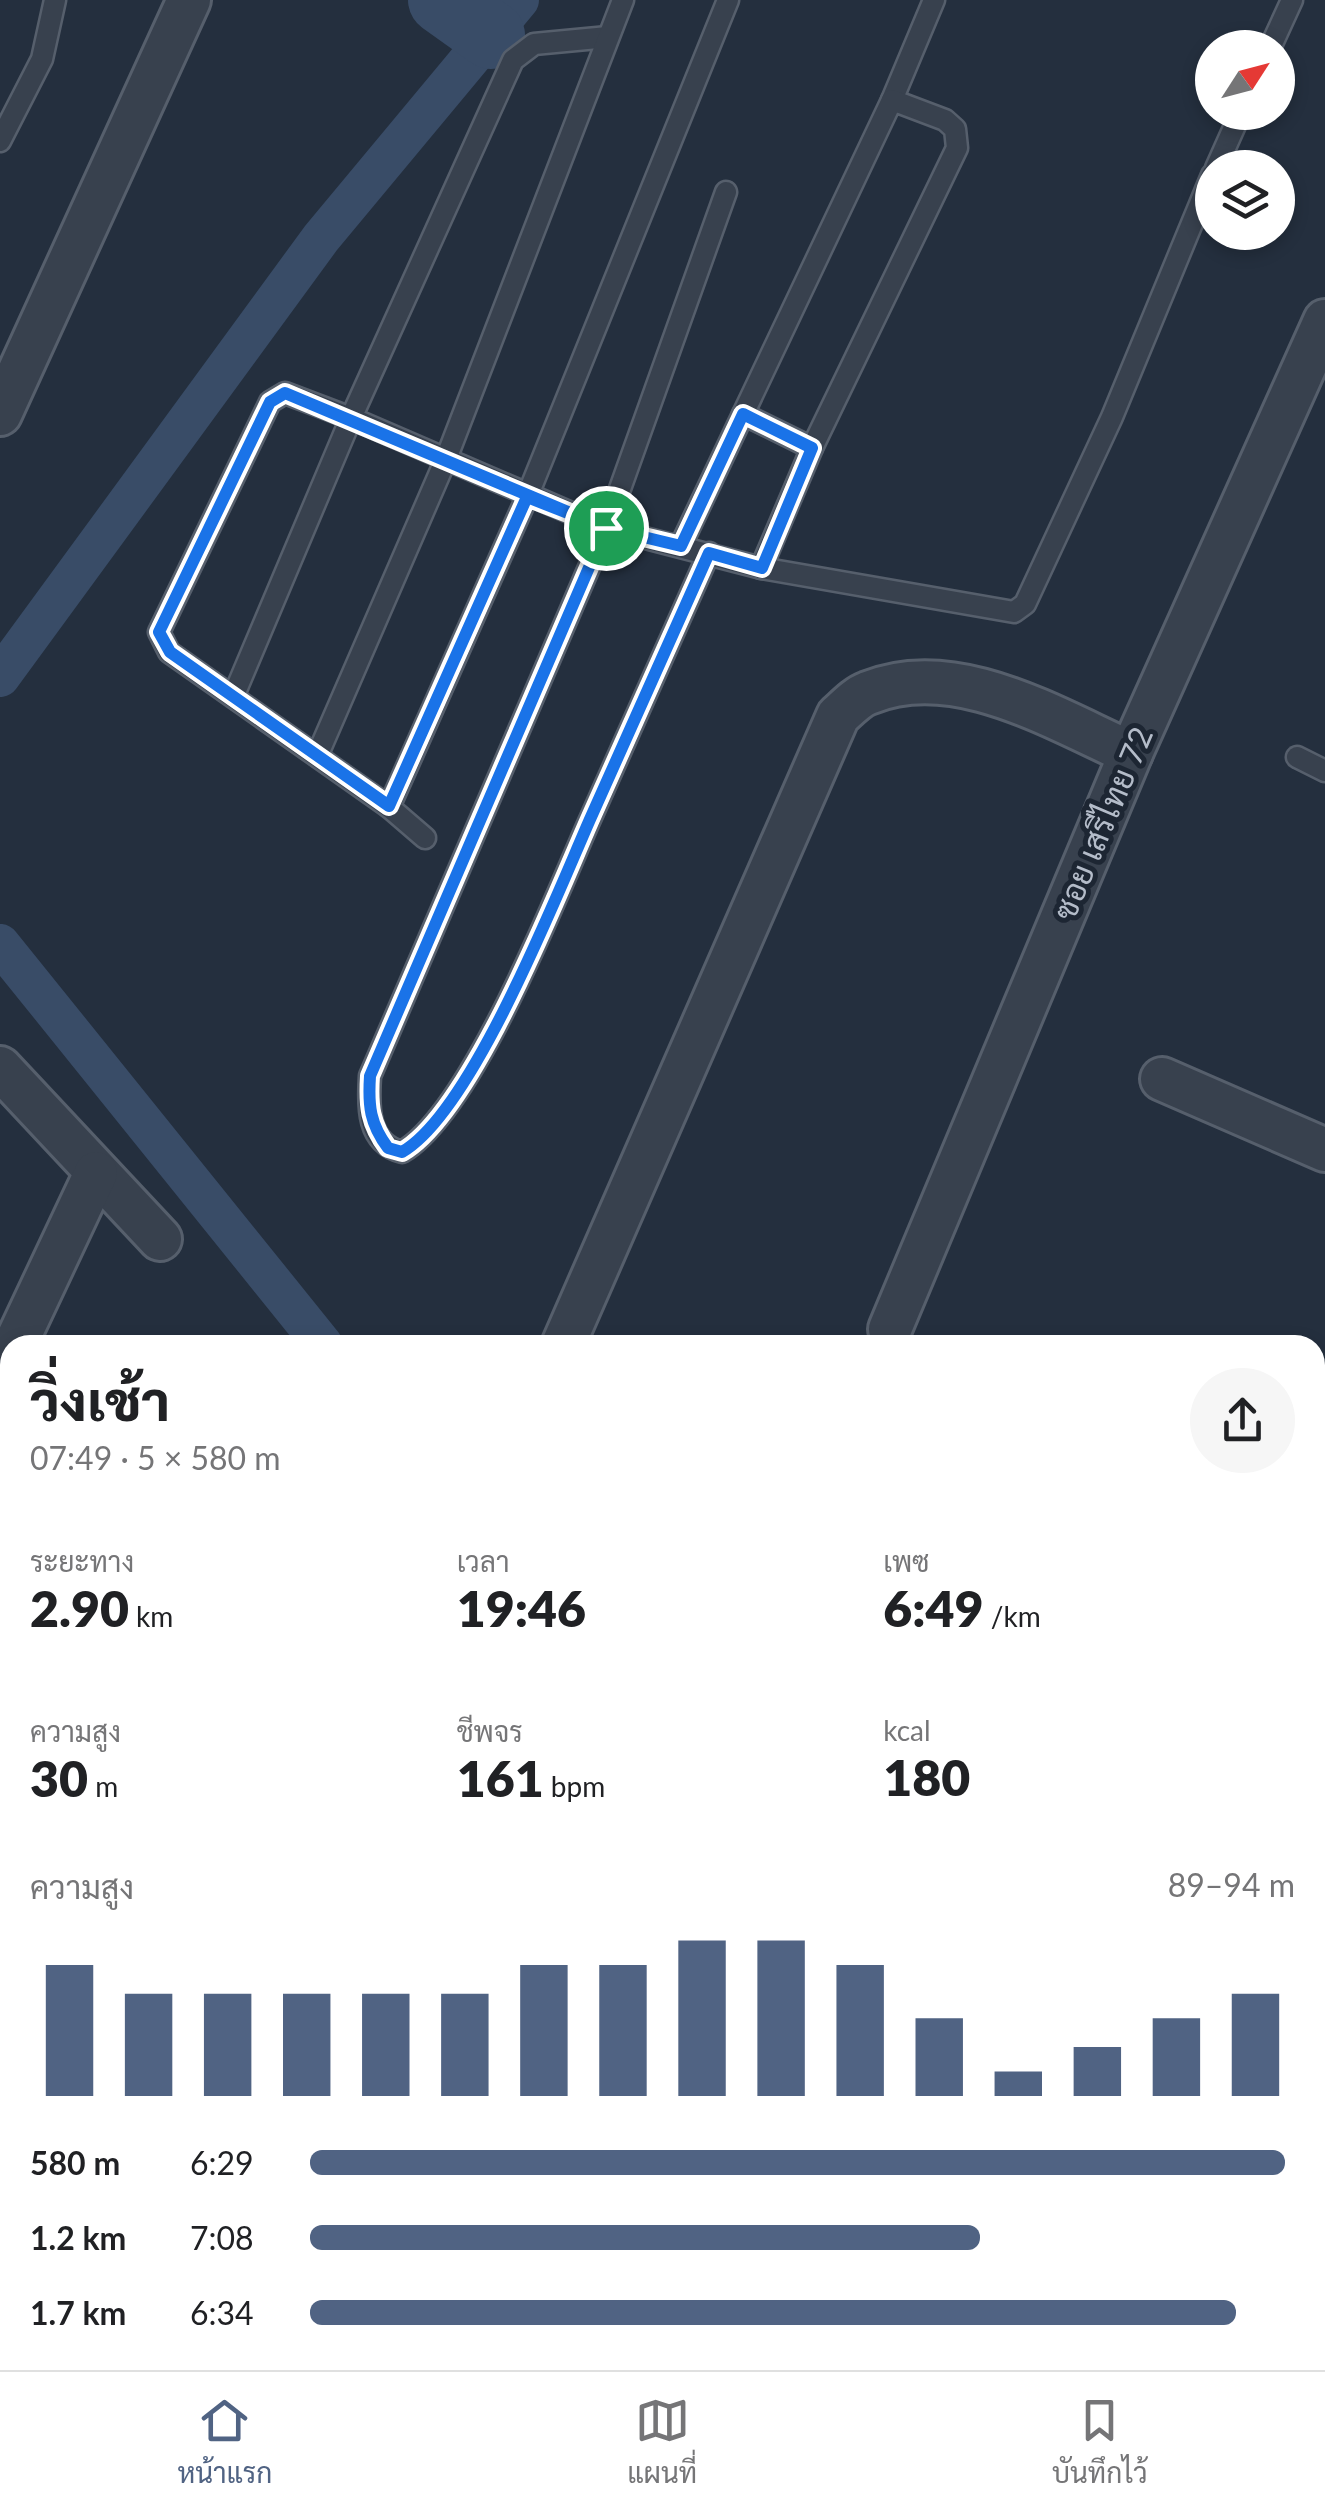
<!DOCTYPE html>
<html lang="th">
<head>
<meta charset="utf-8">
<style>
  :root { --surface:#fff; --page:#f6f6f6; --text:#202124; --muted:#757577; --line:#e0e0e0; --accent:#506383 }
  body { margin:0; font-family:Lato,Sarabun,sans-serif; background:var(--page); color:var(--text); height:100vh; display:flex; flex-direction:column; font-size:38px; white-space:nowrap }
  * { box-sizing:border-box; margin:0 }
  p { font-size:32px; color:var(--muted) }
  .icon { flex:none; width:55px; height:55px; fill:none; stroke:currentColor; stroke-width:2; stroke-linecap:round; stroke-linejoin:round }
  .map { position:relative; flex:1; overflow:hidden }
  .side { position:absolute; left:0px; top:1335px; width:1325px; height:1035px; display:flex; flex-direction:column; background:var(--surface); border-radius:30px 30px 0 0; box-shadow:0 5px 15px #0003 }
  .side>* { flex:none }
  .needle { width:65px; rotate:54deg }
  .tools { position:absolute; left:1195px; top:30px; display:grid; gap:20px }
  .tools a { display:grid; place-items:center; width:100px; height:100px; border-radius:50%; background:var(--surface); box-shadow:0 5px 15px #0003; font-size:50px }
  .pin { position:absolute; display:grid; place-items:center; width:85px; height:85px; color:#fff; margin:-42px; border:5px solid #fff; border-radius:50%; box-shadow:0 2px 10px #0007 }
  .round { display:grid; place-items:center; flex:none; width:105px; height:105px; border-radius:52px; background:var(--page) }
  .headline { display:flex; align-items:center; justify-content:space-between; height:170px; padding:0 30px }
  h1 { font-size:55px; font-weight:800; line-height:75px }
  .figures { display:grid; grid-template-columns:repeat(3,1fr); gap:15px; height:170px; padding:10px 30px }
  .figures div { display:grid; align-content:center }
  .figures b { font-size:50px; font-weight:800 }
  .figures small { font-size:28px; font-weight:400 }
  .figures p { font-size:28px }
  .chart { height:280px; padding:20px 30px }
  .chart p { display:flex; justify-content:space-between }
  .chart svg { width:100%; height:180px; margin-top:10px; stroke:var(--accent); stroke-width:6 }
  ul { padding:0 30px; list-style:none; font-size:32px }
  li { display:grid; grid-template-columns:160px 120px 1fr; align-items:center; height:75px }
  li i { height:25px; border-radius:12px; background:var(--accent) }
  .tabs { display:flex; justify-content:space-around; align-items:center; height:140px; border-top:2px solid var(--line); background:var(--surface); font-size:28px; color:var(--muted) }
  .tabs a { display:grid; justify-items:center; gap:5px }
  .tabs .selected { color:var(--accent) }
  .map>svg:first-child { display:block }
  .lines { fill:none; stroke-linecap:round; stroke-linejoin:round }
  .canal { stroke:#394c67; stroke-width:40 }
  .river { stroke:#394c67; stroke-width:68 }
  .service-casing { stroke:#565f6c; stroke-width:25 }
  .minor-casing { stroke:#565f6c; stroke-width:48 }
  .service { stroke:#38414e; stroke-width:20 }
  .minor { stroke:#38414e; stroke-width:42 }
  .route-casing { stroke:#fff; stroke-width:20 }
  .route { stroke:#1a73e8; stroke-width:12 }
  .labels { text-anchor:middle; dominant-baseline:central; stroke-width:10; stroke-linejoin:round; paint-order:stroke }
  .street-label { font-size:32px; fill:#b4bcc9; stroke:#1d2633 }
</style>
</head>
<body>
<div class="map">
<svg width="1325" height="2370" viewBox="0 0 1325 2370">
  <rect width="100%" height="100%" fill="#242f3e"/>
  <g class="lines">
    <!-- canal -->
    <g class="canal">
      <path d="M0,677L321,238L519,0"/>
      <path d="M0,944L323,1345"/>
    </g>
    <!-- river -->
    <path class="river" d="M442,0L491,35"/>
    <defs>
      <g id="service">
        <path d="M608,37L534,44L513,60L351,418L606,528L761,568"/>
        <path d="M1270,48L1292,0"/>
        <path d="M892,100L934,0"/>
        <path d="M0,141L42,59L55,0"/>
        <path d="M1216,168L1241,112"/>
        <path d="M743,414L812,448"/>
        <path d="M681,545L892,100L945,120L955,129L957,148L812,448L761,568L1014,612L1025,604L1112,417L1212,175"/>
        <path d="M709,553C669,643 628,734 588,824C554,901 471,1112 402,1152C367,1143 368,1107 370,1076L606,528L726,192"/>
        <path d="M233,697L351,418L285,393L270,402L159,632L169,652L389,807L527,497L728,0"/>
        <path d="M317,756L446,459L623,0"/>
        <path d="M1297,757L1325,771"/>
        <path d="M389,807L425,838"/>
      </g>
      <g id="minor">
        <path d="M0,414L189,0"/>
        <path d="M0,1068L160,1239"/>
        <path d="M1162,1079L1325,1150"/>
        <path d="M890,1329L1131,753L1325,321"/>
        <path d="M15,1345L96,1173"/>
        <path d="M563,1345L838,716C847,708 857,697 868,693C955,657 1054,719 1131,753"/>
        <path d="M1315,1524L1325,1502"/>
        <path d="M1315,1563L1325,1568"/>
        <path d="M1315,1775L1325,1780"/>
        <path d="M1315,1920L1325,1924"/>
        <path d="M603,2360L624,2370"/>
        <path d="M115,2370L120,2360"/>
        <path d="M402,2370L407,2360"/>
        <path d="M926,2370L930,2360"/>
      </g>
    </defs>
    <!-- service casing -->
    <use href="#service" class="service-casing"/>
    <!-- minor casing -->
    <use href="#minor" class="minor-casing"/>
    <!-- service -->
    <use href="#service" class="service"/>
    <!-- minor -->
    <use href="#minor" class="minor"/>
  </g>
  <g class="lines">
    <defs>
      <path id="route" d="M606,528L285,393L270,402L159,632L170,652L389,806L527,497L606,528L370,1076C368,1106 370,1124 388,1148L402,1152C472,1112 556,896 591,817C630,729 670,641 709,553L762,568L812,448L743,414L681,546L606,528"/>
    </defs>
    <!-- route casing -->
    <use href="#route" class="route-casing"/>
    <!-- route -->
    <use href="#route" class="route"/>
  </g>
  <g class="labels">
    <!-- street labels -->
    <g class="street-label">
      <text transform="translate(1102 823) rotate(-67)">ซอย เสรีไทย 72</text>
    </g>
  </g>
</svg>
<div class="tools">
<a><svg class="needle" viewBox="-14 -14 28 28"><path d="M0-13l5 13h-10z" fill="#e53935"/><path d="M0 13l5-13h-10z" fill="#757577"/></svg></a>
<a><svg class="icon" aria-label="layers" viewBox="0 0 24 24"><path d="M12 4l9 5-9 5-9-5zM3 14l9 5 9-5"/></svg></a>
</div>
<div class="pin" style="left:606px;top:528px;background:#1e9e55"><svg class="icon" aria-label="arrive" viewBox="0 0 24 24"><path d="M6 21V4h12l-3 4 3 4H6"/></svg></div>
<section class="side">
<div class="headline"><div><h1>วิ่งเช้า</h1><p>07:49 · 5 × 580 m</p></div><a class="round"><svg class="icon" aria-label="share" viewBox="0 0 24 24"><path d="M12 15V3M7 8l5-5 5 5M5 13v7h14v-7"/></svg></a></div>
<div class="figures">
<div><p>ระยะทาง</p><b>2.90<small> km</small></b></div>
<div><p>เวลา</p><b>19:46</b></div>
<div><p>เพซ</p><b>6:49<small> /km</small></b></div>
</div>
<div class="figures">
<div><p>ความสูง</p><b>30<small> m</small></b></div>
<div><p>ชีพจร</p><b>161<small> bpm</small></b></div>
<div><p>kcal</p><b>180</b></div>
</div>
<div class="chart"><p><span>ความสูง</span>89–94 m</p>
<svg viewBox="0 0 160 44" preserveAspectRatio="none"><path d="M5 44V12M15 44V19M25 44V19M35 44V19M45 44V19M55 44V19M65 44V12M75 44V12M85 44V6M95 44V6M105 44V12M115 44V25M125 44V38M135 44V32M145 44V25M155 44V19"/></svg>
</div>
<ul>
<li><b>580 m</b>6:29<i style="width:99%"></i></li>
<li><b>1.2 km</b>7:08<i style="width:68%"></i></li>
<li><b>1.7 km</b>6:34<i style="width:94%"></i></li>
</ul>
</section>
</div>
<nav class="tabs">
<a class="selected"><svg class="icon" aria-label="home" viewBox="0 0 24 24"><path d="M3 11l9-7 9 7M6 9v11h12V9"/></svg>หน้าแรก</a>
<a><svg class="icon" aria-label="map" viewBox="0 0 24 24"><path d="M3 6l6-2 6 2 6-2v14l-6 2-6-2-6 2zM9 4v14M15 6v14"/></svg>แผนที่</a>
<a><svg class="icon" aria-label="saved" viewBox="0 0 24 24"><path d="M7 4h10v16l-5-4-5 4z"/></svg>บันทึกไว้</a>
</nav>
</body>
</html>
